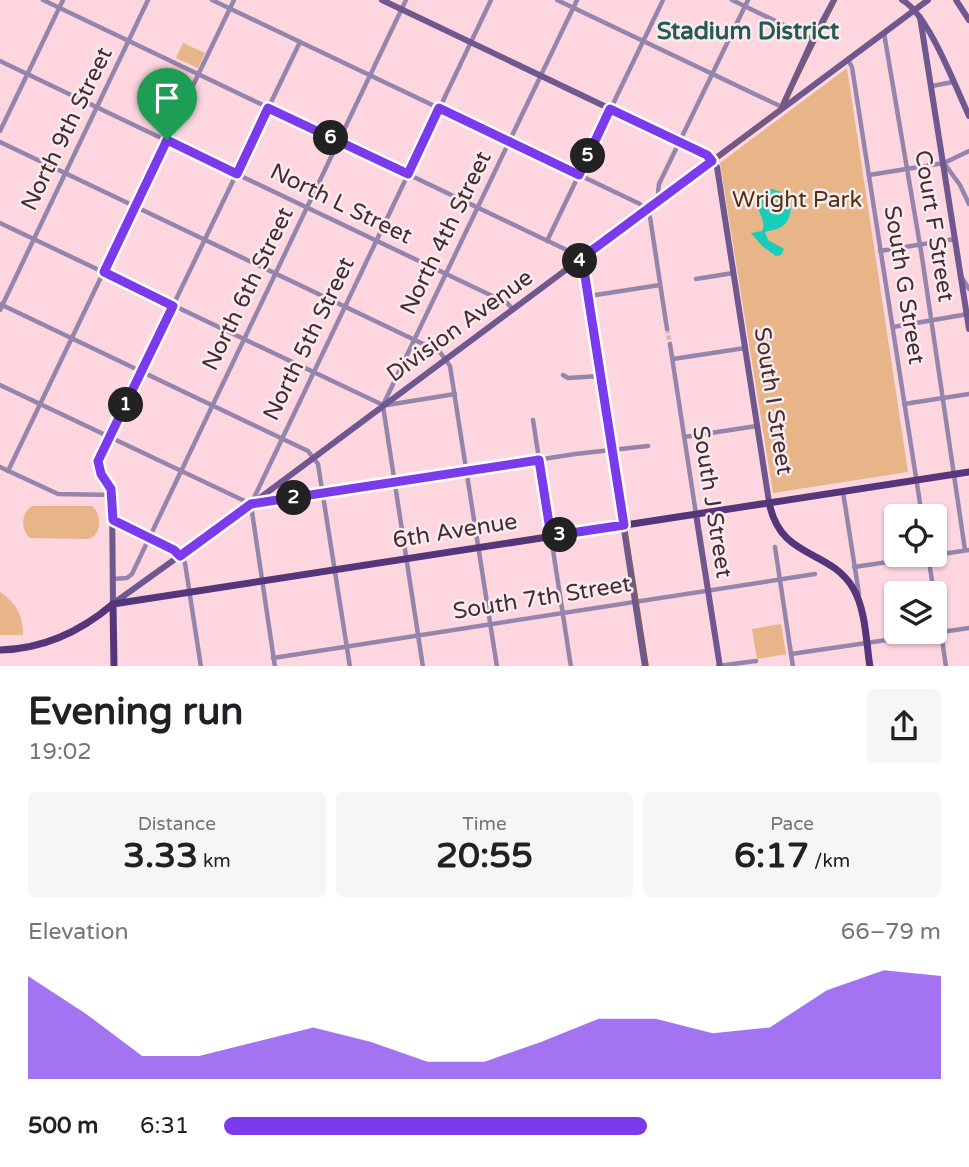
<!DOCTYPE html>
<html lang="en">
<head>
<meta charset="utf-8">
<style>
  :root { --surface:#fff; --page:#f6f6f6; --text:#202124; --muted:#757577; --accent:#7c3aed }
  body { margin:0; font-family:"Varela Round",sans-serif; background:var(--page); color:var(--text); height:100vh; display:flex; flex-direction:column; font-size:26px; white-space:nowrap }
  * { box-sizing:border-box; margin:0 }
  p { font-size:23px; color:var(--muted) }
  .icon { flex:none; width:38px; height:38px; fill:none; stroke:currentColor; stroke-width:2; stroke-linecap:round; stroke-linejoin:round }
  .map { position:relative; height:666px; overflow:hidden }
  .sheet { display:flex; flex-direction:column; background:var(--surface); flex:1 }
  .sheet>* { flex:none }
  .controls { position:absolute; left:884px; top:504px; display:grid; gap:14px }
  .controls a { display:grid; place-items:center; width:63px; height:63px; border-radius:7px; background:var(--surface); box-shadow:0 2px 5px #0004; font-size:35px }
  .pin { position:absolute; display:grid; place-items:center; width:60px; height:60px; color:#fff; margin:-72px -30px; border-radius:50% 50% 50% 0; rotate:-45deg; box-shadow:0 0 7px #0007 }
  .pin .icon { rotate:45deg }
  .km { position:absolute; width:35px; height:35px; margin:-18px; border-radius:50%; background:#222; color:#fff; font-size:19px; line-height:35px; text-align:center }
  .round { display:grid; place-items:center; flex:none; width:74px; height:74px; border-radius:7px; background:var(--page) }
  .head { display:flex; align-items:center; justify-content:space-between; height:119px; padding:0 28px }
  h1 { font-size:38px; font-weight:700; line-height:52px }
  .figures { display:grid; grid-template-columns:repeat(3,1fr); gap:10px; height:119px; padding:7px 28px }
  .figures div { display:grid; align-content:center; border-radius:7px; background:var(--page); text-align:center }
  .figures b { font-size:35px; font-weight:700 }
  .figures small { font-size:19px; font-weight:400 }
  .figures p { font-size:19px }
  .chart { height:196px; padding:14px 28px }
  .chart p { display:flex; justify-content:space-between }
  .chart svg { width:100%; height:126px; margin-top:7px; fill:var(--accent); opacity:.7 }
  ul { padding:0 28px; list-style:none; font-size:23px }
  li { display:grid; grid-template-columns:112px 84px 1fr; align-items:center; height:52px }
  li i { height:18px; border-radius:9px; background:var(--accent) }
  .map>svg:first-child { display:block }
  .green { fill:#e7b588 }
  .water { fill:#18cdba }
  .lines { fill:none; stroke-linecap:round; stroke-linejoin:round }
  .street-tunnel { stroke:#d9b4bc; stroke-width:4.5; stroke-dasharray:4.5 2; stroke-linecap:butt }
  .street { stroke:#9485ac; stroke-width:4.5 }
  .secondary { stroke:#6f5890; stroke-width:6 }
  .primary { stroke:#56367a; stroke-width:7 }
  .tram { stroke:#7b5d64; stroke-width:2 }
  .route-casing { stroke:#fff; stroke-width:14 }
  .route { stroke:#7c3aed; stroke-width:9 }
  .labels { text-anchor:middle; dominant-baseline:central; stroke-width:5; stroke-linejoin:round; paint-order:stroke }
  .street-label { font-size:23px; fill:#442b31; stroke:#f9ebee }
  .park-label { font-size:23px; fill:#513111; stroke:#f9ebee }
  .neighbourhood-label { font-size:24px; font-weight:bold; fill:#235b53; stroke:#f9ebee }
</style>
</head>
<body>
<div class="map">
<svg width="969" height="667" viewBox="0 0 969 667">
  <rect width="100%" height="100%" fill="#fed6df"/>
  <!-- green -->
  <g class="green">
    <path d="M183,43L205,53L198,68L176,58Z"/>
    <path d="M847,68L908,472L773,493L720,163Z"/>
    <path d="M33,506H92C102,514 102,534 89,539L30,538C20,530 21,511 33,506Z"/>
    <path d="M0,592C16,602 23,616 23,635H0Z"/>
    <path d="M781,624L786,654L757,659L752,629Z"/>
  </g>
  <!-- water -->
  <path class="water" d="M773,189C776,191 780,191 783,193C795,201 792,221 781,227C775,231 770,230 765,232L768,240L784,249L781,255L776,256L762,246L751,233L762,231C770,215 738,196 773,189Z"/>
  <g class="lines">
    <!-- street-tunnel -->
    <path class="street-tunnel" d="M667,329L670,344"/>
    <!-- street -->
    <g class="street">
      <path d="M43,0L573,253L579,260"/>
      <path d="M212,0L640,204L650,217L667,329"/>
      <path d="M557,0L782,107"/>
      <path d="M732,0L813,39"/>
      <path d="M884,33L922,257L965,550"/>
      <path d="M848,60L852,67L922,516"/>
      <path d="M0,61L507,303L513,309"/>
      <path d="M932,86L953,82"/>
      <path d="M0,131L63,0"/>
      <path d="M0,142L440,352L450,366L497,667"/>
      <path d="M944,163L960,185L969,204"/>
      <path d="M869,175L944,163L969,151"/>
      <path d="M661,199L658,192L659,184L748,0"/>
      <path d="M0,223L383,405"/>
      <path d="M547,241L663,0"/>
      <path d="M880,251L955,239"/>
      <path d="M962,278L969,289"/>
      <path d="M696,279L733,273"/>
      <path d="M589,296L660,285"/>
      <path d="M0,304L308,451L318,464L350,667"/>
      <path d="M0,310L148,0"/>
      <path d="M893,327L968,314"/>
      <path d="M670,344L696,514"/>
      <path d="M673,359L745,348"/>
      <path d="M563,375L568,378L600,376"/>
      <path d="M0,385L251,504"/>
      <path d="M384,403L577,0"/>
      <path d="M904,404L969,394"/>
      <path d="M387,405L455,394"/>
      <path d="M383,406L423,667"/>
      <path d="M533,420L571,667"/>
      <path d="M684,437L757,426"/>
      <path d="M0,467L58,494L112,495"/>
      <path d="M8,471L234,0"/>
      <path d="M101,474L98,466L100,457L300,42"/>
      <path d="M843,492L859,594"/>
      <path d="M252,502L491,0"/>
      <path d="M254,504L575,454L648,446"/>
      <path d="M251,505L275,667"/>
      <path d="M112,520L174,549L185,563L201,667"/>
      <path d="M775,547L793,667"/>
      <path d="M928,556L934,593"/>
      <path d="M854,567L969,550"/>
      <path d="M112,579L127,578L132,574L406,0"/>
      <path d="M934,594L938,616"/>
      <path d="M941,632L946,667"/>
      <path d="M791,654L969,628"/>
      <path d="M273,658L815,574"/>
      <path d="M718,666L756,661"/>
    </g>
    <!-- secondary -->
    <g class="secondary">
      <path d="M382,0L707,155L717,167L769,502"/>
      <path d="M902,0C929,15 955,86 969,116"/>
      <path d="M956,0L969,20"/>
      <path d="M920,17L969,329"/>
      <path d="M783,105L813,39L834,0"/>
      <path d="M579,260L583,266L587,287L645,667"/>
      <path d="M101,474L109,484L112,493L113,604"/>
      <path d="M696,514L720,667"/>
      <path d="M114,603L253,503L928,0"/>
    </g>
    <!-- primary -->
    <g class="primary">
      <path d="M769,502C780,560 829,548 853,588C866,610 866,642 870,667"/>
      <path d="M113,604L114,667"/>
      <path d="M0,650C44,649 80,632 113,604L969,472"/>
    </g>
    <!-- tram -->
    <path class="tram" d="M648,667L592,309L586,267L592,253L777,113L788,97L836,0"/>
  </g>
  <g class="lines">
    <defs>
      <path id="route" d="M268,108L408,174L439,108L579,175L610,109L707,155L712,161L579,260L584,270L624,525L551,536L539,460L251,504L180,556L174,550L113,520L111,489L101,474L98,461L173,306L104,272L167,140L237,174Z"/>
    </defs>
    <!-- route casing -->
    <use href="#route" class="route-casing"/>
    <!-- route -->
    <use href="#route" class="route"/>
  </g>
  <g class="labels">
    <!-- street labels -->
    <g class="street-label">
      <text transform="translate(67 129) rotate(-64)">North 9th Street</text>
      <text transform="translate(341 204) rotate(26)">North L Street</text>
      <text transform="translate(934 226) rotate(81)">Court F Street</text>
      <text transform="translate(446 233) rotate(-64)">North 4th Street</text>
      <text transform="translate(904 285) rotate(81)">South G Street</text>
      <text transform="translate(248 289) rotate(-64)">North 6th Street</text>
      <text transform="translate(460 326) rotate(-36)">Division Avenue</text>
      <text transform="translate(309 339) rotate(-64)">North 5th Street</text>
      <text transform="translate(773 401) rotate(81)">South I Street</text>
      <text transform="translate(712 502) rotate(81)">South J Street</text>
      <text transform="translate(455 531) rotate(-9)">6th Avenue</text>
      <text transform="translate(542 598) rotate(-9)">South 7th Street</text>
    </g>
    <!-- park labels -->
    <g class="park-label">
      <text x="797" y="200">Wright Park</text>
    </g>
    <!-- neighbourhood labels -->
    <g class="neighbourhood-label">
      <text x="748" y="31">Stadium District</text>
    </g>
  </g>
</svg>
<div class="controls">
<a><svg class="icon" aria-label="locate" viewBox="0 0 24 24"><circle cx="12" cy="12" r="6"/><path d="M12 2v4M12 18v4M2 12h4M18 12h4"/></svg></a>
<a><svg class="icon" aria-label="layers" viewBox="0 0 24 24"><path d="M12 4l9 5-9 5-9-5zM3 14l9 5 9-5"/></svg></a>
</div>
<div class="pin" style="left:167px;top:140px;background:#1e9e55"><svg class="icon" aria-label="arrive" viewBox="0 0 24 24"><path d="M6 21V4h12l-3 4 3 4H6"/></svg></div>
<b class="km" style="left:126px;top:405px">1</b>
<b class="km" style="left:294px;top:498px">2</b>
<b class="km" style="left:560px;top:535px">3</b>
<b class="km" style="left:580px;top:261px">4</b>
<b class="km" style="left:588px;top:156px">5</b>
<b class="km" style="left:331px;top:138px">6</b>
</div>
<section class="sheet">
<div class="head"><div><h1>Evening run</h1><p>19:02</p></div><a class="round"><svg class="icon" aria-label="share" viewBox="0 0 24 24"><path d="M12 15V3M7 8l5-5 5 5M5 13v7h14v-7"/></svg></a></div>
<div class="figures">
<div><p>Distance</p><b>3.33<small> km</small></b></div>
<div><p>Time</p><b>20:55</b></div>
<div><p>Pace</p><b>6:17<small> /km</small></b></div>
</div>
<div class="chart"><p><span>Elevation</span>66–79 m</p>
<svg viewBox="0 0 160 44" preserveAspectRatio="none"><path d="M0 44V8L10 21L20 36L30 36L40 31L50 26L60 31L70 38L80 38L90 31L100 23L110 23L120 28L130 26L140 13L150 6L160 8V44z"/></svg>
</div>
<ul>
<li><b>500 m</b>6:31<i style="width:59%"></i></li>
</ul>
</section>
</body>
</html>
